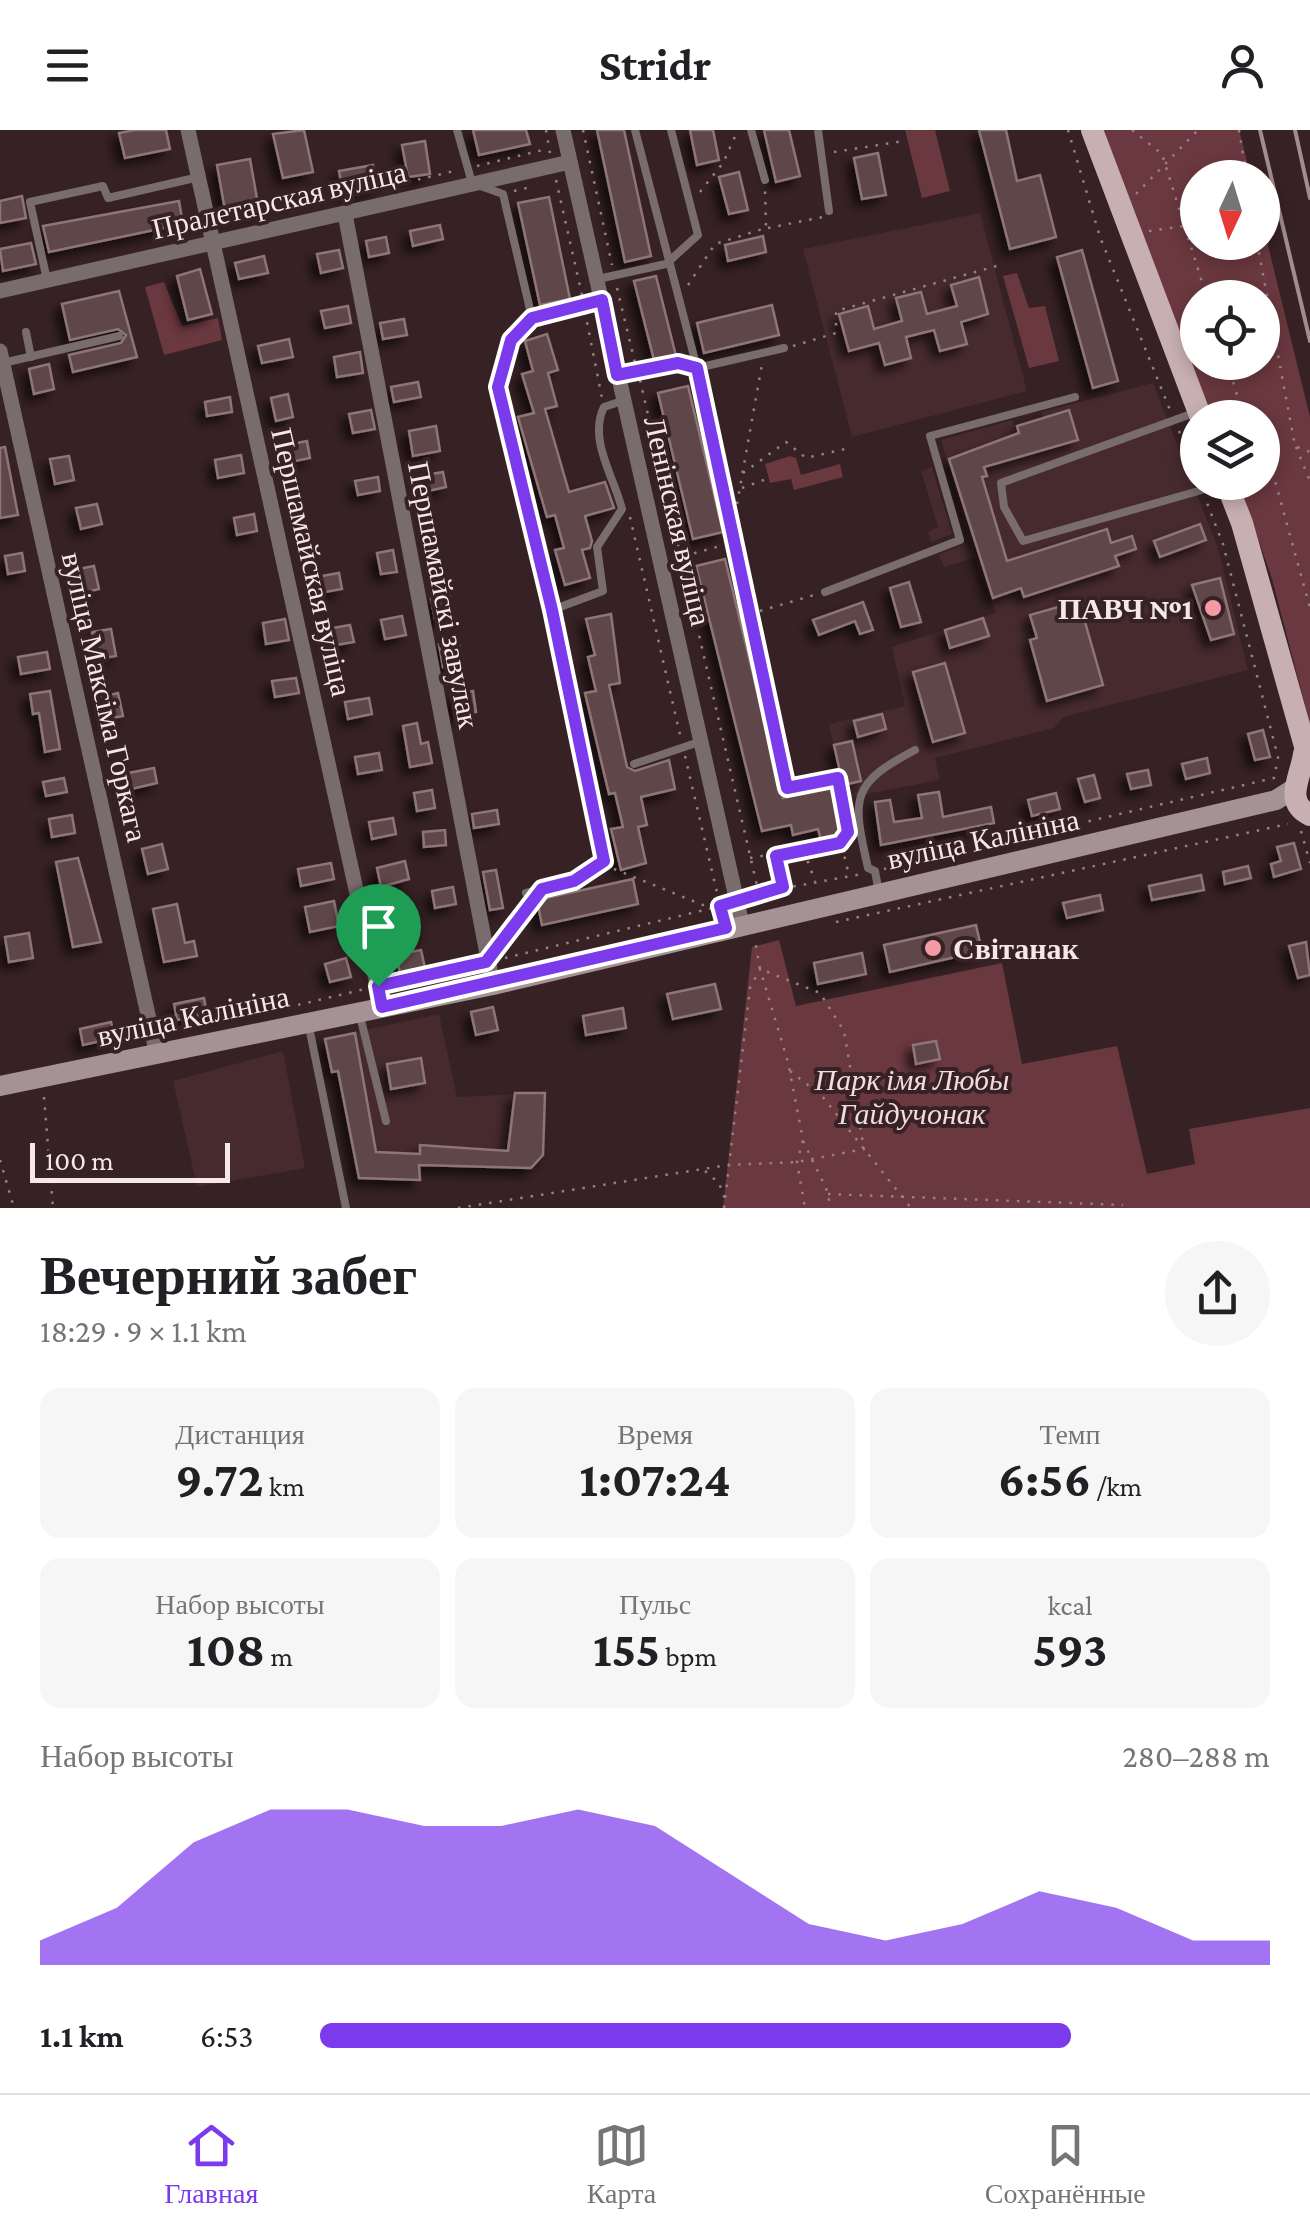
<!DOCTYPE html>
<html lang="ru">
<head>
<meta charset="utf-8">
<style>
  :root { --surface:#fff; --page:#f6f6f6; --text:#202124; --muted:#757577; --line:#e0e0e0; --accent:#7c3aed }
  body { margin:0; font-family:"Crimson Pro",serif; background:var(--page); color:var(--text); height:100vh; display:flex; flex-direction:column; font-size:38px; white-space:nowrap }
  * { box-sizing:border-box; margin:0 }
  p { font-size:32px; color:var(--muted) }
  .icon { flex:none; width:55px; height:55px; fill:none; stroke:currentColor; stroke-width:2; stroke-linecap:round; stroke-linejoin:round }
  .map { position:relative; height:1078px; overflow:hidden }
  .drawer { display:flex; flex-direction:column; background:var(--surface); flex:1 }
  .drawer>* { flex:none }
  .needle { width:65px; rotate:184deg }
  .tools { position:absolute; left:1180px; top:30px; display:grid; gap:20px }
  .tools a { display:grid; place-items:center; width:100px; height:100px; border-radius:50%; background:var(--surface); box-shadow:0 5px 15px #0003; font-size:50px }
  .scale { position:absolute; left:30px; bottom:25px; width:200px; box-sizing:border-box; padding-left:10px; border:5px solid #f6e7e8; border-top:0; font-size:28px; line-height:35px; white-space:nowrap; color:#f6e7e8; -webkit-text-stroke:8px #362124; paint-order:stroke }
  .pin { position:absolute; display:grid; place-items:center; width:85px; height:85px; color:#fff; margin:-102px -42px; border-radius:50% 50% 50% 0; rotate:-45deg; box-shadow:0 0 10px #0007 }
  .pin .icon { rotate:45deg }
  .round { display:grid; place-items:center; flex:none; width:105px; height:105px; border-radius:52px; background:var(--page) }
  .head { display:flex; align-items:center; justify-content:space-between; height:170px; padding:0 40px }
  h1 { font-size:55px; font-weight:700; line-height:75px }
  .stats { display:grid; grid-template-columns:repeat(3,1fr); gap:15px; height:170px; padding:10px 40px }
  .stats div { display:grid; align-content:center; border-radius:20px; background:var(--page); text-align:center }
  .stats b { font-size:50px; font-weight:700 }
  .stats small { font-size:28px; font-weight:400 }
  .stats p { font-size:28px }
  .chart { height:280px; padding:20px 40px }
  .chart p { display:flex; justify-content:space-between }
  .chart svg { width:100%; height:180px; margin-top:10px; fill:var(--accent); opacity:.7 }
  ul { padding:0 40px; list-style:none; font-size:32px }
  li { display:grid; grid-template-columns:160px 120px 1fr; align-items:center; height:75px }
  li i { height:25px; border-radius:12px; background:var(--accent) }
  header { display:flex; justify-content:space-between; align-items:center; height:130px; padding:0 40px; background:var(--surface); font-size:45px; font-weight:700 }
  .tab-bar { display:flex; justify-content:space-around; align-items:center; height:140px; border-top:2px solid var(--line); background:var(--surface); font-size:28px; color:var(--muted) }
  .tab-bar a { display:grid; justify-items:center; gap:5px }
  .tab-bar .on { color:var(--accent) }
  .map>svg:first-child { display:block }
  .built { fill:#462a2e }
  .green { fill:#6a383f; fill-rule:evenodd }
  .building { fill:#5e4649; stroke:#8e7477; stroke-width:2.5; filter:url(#shadow) }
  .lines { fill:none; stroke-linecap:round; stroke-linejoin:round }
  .path { stroke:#948284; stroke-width:2.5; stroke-dasharray:2.5 8; stroke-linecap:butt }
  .service { stroke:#786c6d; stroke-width:8 }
  .minor { stroke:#786c6d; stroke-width:15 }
  .secondary { stroke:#a59294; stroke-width:20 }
  .primary { stroke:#c8b0b2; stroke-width:22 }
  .rail { stroke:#9f8d8f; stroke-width:4 }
  .route-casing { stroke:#fff; stroke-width:20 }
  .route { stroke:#7c3aed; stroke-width:12 }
  .poi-dot { fill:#f49aa5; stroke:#362124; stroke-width:4 }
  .labels { text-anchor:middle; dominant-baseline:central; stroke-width:8; stroke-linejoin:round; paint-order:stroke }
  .street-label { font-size:30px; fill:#f6e7e8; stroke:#362124 }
  .poi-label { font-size:30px; font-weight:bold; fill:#f6e7e8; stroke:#362124; text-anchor:end }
  .park-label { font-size:30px; font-style:italic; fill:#f4dbdd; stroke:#362124 }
</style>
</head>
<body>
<header><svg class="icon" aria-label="menu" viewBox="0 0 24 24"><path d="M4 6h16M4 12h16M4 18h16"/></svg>Stridr<svg class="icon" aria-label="person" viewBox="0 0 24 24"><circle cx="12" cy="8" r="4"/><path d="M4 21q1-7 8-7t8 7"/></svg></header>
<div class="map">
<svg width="1310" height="1078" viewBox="0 0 1310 1078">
  <defs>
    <filter id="shadow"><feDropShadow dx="-7" dy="7" stdDeviation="5" flood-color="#0009"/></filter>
  </defs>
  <rect width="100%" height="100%" fill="#362124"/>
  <!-- built -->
  <g class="built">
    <path d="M980,83L1027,261L852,307L803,119Z"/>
    <path d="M1153,253L1218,418L1248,540L1063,587L1054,598L935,628L940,650L846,668L829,594L905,576L892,517L996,483L974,428L944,437L939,425L966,413L971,420L941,310L1012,290L1016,302L1017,296L1043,288L1042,282Z"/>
    <path d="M932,337L952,404L931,412L928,402L938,397L921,341Z"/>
    <path d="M439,884L457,967L545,963L543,1025L531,1038L420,1035V1050L359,1048L339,942H332L325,909Z"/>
    <path d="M283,921L305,1038L197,1057L173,951Z"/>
  </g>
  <!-- green -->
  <g class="green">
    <path d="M905,0H935L950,61L922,68Z"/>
    <path d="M1103,0H1239L1251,47L1198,48V112H1262L1263,95L1310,287V594L1272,449L1239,353L1262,352V288L1211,287ZM1198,168H1262V232H1198Z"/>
    <path d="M1017,143L1029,178L1045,176L1059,231L1029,238L1003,146Z"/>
    <path d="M164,152L182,196L218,188L222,210L164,225L145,157Z"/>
    <path d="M790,326L796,328L801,345L840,334L843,347L794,360L791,349L770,353L765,334Z"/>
    <path d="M779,810L796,876L1002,833L1022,934L1117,916L1147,1044L1195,1034L1189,999L1310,978V1078H723L752,817Z"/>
  </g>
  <!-- building -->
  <g class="building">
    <path d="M135,0H166L170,19L125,28L119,3Z"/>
    <path d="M304,0L313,42L283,48L273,4Z"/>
    <path d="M473,0H526L530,14L479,25Z"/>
    <path d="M597,0H624L651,126L625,132Z"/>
    <path d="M690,0H713L719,30L697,35Z"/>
    <path d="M764,0H789L800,46L776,52Z"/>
    <path d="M979,0H1006L1017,51L1040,45L1056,107L1010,119Z"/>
    <path d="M425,11L430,44L408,47L402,15Z"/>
    <path d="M878,23L886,65L862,69L854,28Z"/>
    <path d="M250,29L259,80L226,86L217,35Z"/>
    <path d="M373,35L377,57L343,63L339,41Z"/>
    <path d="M739,42L748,80L729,84L719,47Z"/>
    <path d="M22,66L26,88L0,93V71Z"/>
    <path d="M549,67L570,169L540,175L518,73Z"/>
    <path d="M179,71L183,94L49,122L43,96Z"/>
    <path d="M440,95L443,109L413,116L410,101Z"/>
    <path d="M763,106L766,122L728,131L725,115Z"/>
    <path d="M386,107L389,123L369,127L366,111Z"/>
    <path d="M31,113L36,134L3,141L0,119Z"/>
    <path d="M339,120L343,138L321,143L317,124Z"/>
    <path d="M1082,120L1118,251L1093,258L1057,127Z"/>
    <path d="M264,126L268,143L239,149L235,133Z"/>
    <path d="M200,139L212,184L188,190L177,146Z"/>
    <path d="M656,146L676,226L654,230L634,151Z"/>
    <path d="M979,147L988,184L961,192L967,214L940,221L934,200L906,207L911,228L885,235L879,213L849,221L839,184L868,176L874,199L902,191L896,168L921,162L927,184L957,176L951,155Z"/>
    <path d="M119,161L137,227L73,242L69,225L121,213L126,205L118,199L70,210L62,174Z"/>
    <path d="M772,175L779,205L704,223L697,193Z"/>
    <path d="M348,176L351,193L325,198L321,181Z"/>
    <path d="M404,189L407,205L383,209L380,193Z"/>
    <path d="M547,204L558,240L548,243L557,276L545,279L569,362L605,352L614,378L585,386L592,411L590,418L582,420L590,448L565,455L555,420L564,418L555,385L547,387L518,287L534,283L522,244L533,241L525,211Z"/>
    <path d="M289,209L293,227L262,233L258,216Z"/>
    <path d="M360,222L363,243L337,247L334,227Z"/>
    <path d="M49,234L54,259L34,264L29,239Z"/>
    <path d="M418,252L421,267L394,272L391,257Z"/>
    <path d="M688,256L723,402L693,409L658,263Z"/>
    <path d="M288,264L293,287L276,291L271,268Z"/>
    <path d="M230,267L232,282L207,286L205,272Z"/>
    <path d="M371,280L375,299L353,303L349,284Z"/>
    <path d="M1069,280L1078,310L984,337L987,346L982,347L1007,431L1107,399L1111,413L1132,406L1136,419L1115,426L1119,436L1024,467L1021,458L993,468L949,329L1019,303L1017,296Z"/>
    <path d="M436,296L440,321L413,326L409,301Z"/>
    <path d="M307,311L310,328L290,332L287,315Z"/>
    <path d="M5,317L18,385L0,388V318Z"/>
    <path d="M241,325L244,343L218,348L215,330Z"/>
    <path d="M69,326L74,350L55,354L50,329Z"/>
    <path d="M443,342L446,357L424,362L420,346Z"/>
    <path d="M378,347L380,361L358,365L355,351Z"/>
    <path d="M97,374L102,394L81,399L76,378Z"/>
    <path d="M254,384L257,401L237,405L234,388Z"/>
    <path d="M1200,394L1206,410L1160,427L1154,411Z"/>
    <path d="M393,420L397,442L381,444L377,423Z"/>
    <path d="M22,423L25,441L8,444L5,426Z"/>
    <path d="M725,429L783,668L838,657L844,681L837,683L842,705L821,710L818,699L793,705L791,695L762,701L696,436Z"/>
    <path d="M94,436L99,459L83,463L78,439Z"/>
    <path d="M339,443L342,459L319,463L316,447Z"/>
    <path d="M1220,448L1234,504L1211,510L1192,455Z"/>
    <path d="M909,452L921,492L901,497L890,458Z"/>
    <path d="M450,466L453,485L435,489L431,469Z"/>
    <path d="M1079,471L1103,555L1047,571L1030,510L1037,508L1030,485Z"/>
    <path d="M863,472L873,500L860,504L855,491L819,505L813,490Z"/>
    <path d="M611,484L620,553L609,555L627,637L635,641L669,630L675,659L641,667L647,695L638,697L646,733L621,740L611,699L623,697L615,663L609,664L585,563L596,561L588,527L595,525L586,489Z"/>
    <path d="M402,486L406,505L385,509L381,490Z"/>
    <path d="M983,488L989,506L950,518L945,500Z"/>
    <path d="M285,489L289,510L266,514L263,493Z"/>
    <path d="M350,495L354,512L330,516L327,499Z"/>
    <path d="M111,499L116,526L97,529L92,502Z"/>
    <path d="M458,510L463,533L443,537L439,514Z"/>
    <path d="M47,522L50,539L21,544L18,527Z"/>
    <path d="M945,533L965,603L933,612L913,542Z"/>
    <path d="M296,548L299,563L275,567L272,551Z"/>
    <path d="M50,561L60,619L45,622L39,583L33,584L30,564Z"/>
    <path d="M473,561L476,582L455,585L451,565Z"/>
    <path d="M118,563L123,586L107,589L102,567Z"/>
    <path d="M369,568L372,584L348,589L345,572Z"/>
    <path d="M882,584L886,599L858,607L854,591Z"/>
    <path d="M417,593L421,614L428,612L432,633L410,637L403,596Z"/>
    <path d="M1263,600L1270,627L1255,630L1248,604Z"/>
    <path d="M852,611L861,651L843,655L834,615Z"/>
    <path d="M379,623L382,640L358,644L355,627Z"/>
    <path d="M1207,628L1210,643L1186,649L1182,634Z"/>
    <path d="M154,638L157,653L127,660L123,644Z"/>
    <path d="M1148,640L1151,655L1131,659L1127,644Z"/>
    <path d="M1094,645L1100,668L1085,672L1078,649Z"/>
    <path d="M64,648L67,662L46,666L43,652Z"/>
    <path d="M432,660L435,678L417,681L414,663Z"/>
    <path d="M939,662L943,687L991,677L994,693L881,715L875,672L890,670L894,692L922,688L918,665Z"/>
    <path d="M1056,663L1060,679L1032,686L1028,670Z"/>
    <path d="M497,680L499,694L474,698L472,684Z"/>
    <path d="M72,685L75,703L52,707L49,689Z"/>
    <path d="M393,688L396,704L372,709L369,692Z"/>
    <path d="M445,700L446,715L424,717L423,702Z"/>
    <path d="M1294,713L1301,739L1274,747L1271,734L1281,731L1277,717Z"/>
    <path d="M162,714L168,739L148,744L142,719Z"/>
    <path d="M78,728L101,812L73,817L56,732Z"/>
    <path d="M405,731L409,749L381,757L377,738Z"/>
    <path d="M331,733L334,749L301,756L298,739Z"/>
    <path d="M1248,736L1251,748L1225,754L1223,742Z"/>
    <path d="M496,740L503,778L490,780L483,742Z"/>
    <path d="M1201,745L1204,760L1152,770L1149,756Z"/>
    <path d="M633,749L638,774L542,795L537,770Z"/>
    <path d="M453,757L456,774L435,778L432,761Z"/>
    <path d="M1100,765L1103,780L1067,788L1063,773Z"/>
    <path d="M334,771L339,796L310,802L305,777Z"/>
    <path d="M177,774L185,813L194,811L197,826L164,832L153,779Z"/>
    <path d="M976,795L982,821L890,842L884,815Z"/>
    <path d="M29,803L33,828L9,832L5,807Z"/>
    <path d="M1306,812L1310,845L1298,848L1289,816Z"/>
    <path d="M421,820L425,838L400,843L396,825Z"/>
    <path d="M862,823L866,844L818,854L814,833Z"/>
    <path d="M346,828L351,847L330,852L325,834Z"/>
    <path d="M715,854L721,879L673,889L667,864Z"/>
    <path d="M204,868L207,884L177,890L174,874Z"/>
    <path d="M493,877L498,900L476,905L471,882Z"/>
    <path d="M623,878L626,898L586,905L583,886Z"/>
    <path d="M111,892L115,908L83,915L80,899Z"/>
    <path d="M355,903L376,1022L420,1024V1015L508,1021L515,963H545L543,1025L531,1038L419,1035L420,1050L359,1048L338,941L332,942L325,909Z"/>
    <path d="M936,911L940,929L916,934L913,915Z"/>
    <path d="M421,928L425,953L391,959L387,934Z"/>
  </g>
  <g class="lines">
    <!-- path -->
    <g class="path">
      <path d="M546,0L550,23"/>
      <path d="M583,0L612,135"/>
      <path d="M1068,0L1100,107L1170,280"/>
      <path d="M1132,0L1162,24L1207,168"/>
      <path d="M1239,0L1247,48"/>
      <path d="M834,22L904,11"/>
      <path d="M477,36L547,19"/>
      <path d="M556,50L582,165"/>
      <path d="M514,61L531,57"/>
      <path d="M700,62L723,33L738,0"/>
      <path d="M1136,64L1198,0"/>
      <path d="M326,71L459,40"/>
      <path d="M768,98L823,87"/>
      <path d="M1149,101L1185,96"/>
      <path d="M1257,112L1295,316L1310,322"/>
      <path d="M688,155L715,114L766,98L765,59"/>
      <path d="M617,158L635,233"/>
      <path d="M585,182L602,268"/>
      <path d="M793,216L836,203V181L1000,135"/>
      <path d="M1227,232L1244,288"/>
      <path d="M640,250L761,773"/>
      <path d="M1179,301L1198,349"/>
      <path d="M1296,317L1310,351"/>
      <path d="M1262,337L1274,347L1310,478"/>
      <path d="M743,343L786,312L806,328L845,319"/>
      <path d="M742,358L769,348"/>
      <path d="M737,374L762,234"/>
      <path d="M630,387L681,609"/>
      <path d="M684,426L724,415"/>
      <path d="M760,481L814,465"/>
      <path d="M685,626L722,784"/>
      <path d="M813,652L839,648L847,689"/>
      <path d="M848,697L841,713L849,745"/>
      <path d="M1301,701L1310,733"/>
      <path d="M804,721L815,751"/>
      <path d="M750,728L839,713"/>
      <path d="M777,729L783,755"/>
      <path d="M614,739L708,777"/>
      <path d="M884,739L1274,648L1278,627L1223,414L1205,368"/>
      <path d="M752,764L862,744"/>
      <path d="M836,792L1288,694"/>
      <path d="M502,811L530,774"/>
      <path d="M505,828L721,776"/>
      <path d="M393,853L473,835"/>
      <path d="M247,887L365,859"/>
      <path d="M790,941L822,966L911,1078"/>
      <path d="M44,967L53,1078"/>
      <path d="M803,1011L826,1058L831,1078"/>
      <path d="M0,1030L14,1078"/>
      <path d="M705,1041L719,1053L725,1069"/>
      <path d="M828,1064L1123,1075"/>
      <path d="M458,1078L728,1035L797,1032L864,1019L844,901L820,863L760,839L755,811"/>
      <path d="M724,1078L750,858L760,839L788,932L803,1010L797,1032L805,1078"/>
    </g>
    <!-- service -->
    <g class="service">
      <path d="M457,0L472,53L503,64L532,188L511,210L498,257L552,480L604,731L573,751L526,763"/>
      <path d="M635,0L697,238L784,218"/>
      <path d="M751,0L765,50"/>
      <path d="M818,0L829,81"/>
      <path d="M598,149L666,134L698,105L671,0"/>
      <path d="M47,150L30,72L103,56L108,68L199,47"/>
      <path d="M532,188L602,169"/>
      <path d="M26,202L31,227"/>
      <path d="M3,233L119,206"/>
      <path d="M617,245L678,233L697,238L787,658L801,654"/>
      <path d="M1194,283L1001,353L1004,377L1023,411L1223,354"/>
      <path d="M825,462L960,410L930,306L1075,267"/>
      <path d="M552,480L603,461L597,417L622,379C614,347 588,309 604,277L622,271"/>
      <path d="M634,634L699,612"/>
      <path d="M879,763L875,741L868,738C852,668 850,654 915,620"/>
      <path d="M360,886L386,991"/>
      <path d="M309,897L346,1078"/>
    </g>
    <!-- minor -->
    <g class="minor">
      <path d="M188,0L382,877"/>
      <path d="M563,0L742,794"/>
      <path d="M345,84L493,855"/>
      <path d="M0,161L570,32"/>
      <path d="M0,221L157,925"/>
    </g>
    <!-- secondary -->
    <path class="secondary" d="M0,956L493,855L1276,670L1295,658"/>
    <!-- primary -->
    <g class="primary">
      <path d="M1092,0L1201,288"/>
      <path d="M1226,352L1242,393L1310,634"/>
      <path d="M1304,624C1301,647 1283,672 1310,685"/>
    </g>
    <!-- rail -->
    <g class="rail">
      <path d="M1260,0L1310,211"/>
      <path d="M1295,0L1310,68"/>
    </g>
  </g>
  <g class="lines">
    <defs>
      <path id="route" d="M602,170L617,245L678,233L697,238L787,658L838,648L848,702L840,713L776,726L783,757L720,776L726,798L382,877L378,856L486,832L542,759L574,751L604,731L552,480L498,257L511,210L532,188Z"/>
    </defs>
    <!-- route casing -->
    <use href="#route" class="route-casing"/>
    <!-- route -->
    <use href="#route" class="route"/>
  </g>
  <!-- markers -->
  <g class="poi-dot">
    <circle cx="1213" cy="478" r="10"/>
    <circle cx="933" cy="818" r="10"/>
  </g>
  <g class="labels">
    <!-- street labels -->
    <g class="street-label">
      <text transform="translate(279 70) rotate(-13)">Пралетарская вуліца</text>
      <text transform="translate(678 391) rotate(77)">Ленінская вуліца</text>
      <text transform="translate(312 432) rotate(77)">Першамайская вуліца</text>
      <text transform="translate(444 465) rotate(79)">Першамайскі завулак</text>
      <text transform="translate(105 567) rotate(77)">вуліца Максіма Горкага</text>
      <text transform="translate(983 709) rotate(-12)">вуліца Калініна</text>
      <text transform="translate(193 886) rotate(-12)">вуліца Калініна</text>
    </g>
    <!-- poi labels -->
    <g class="poi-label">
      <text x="1193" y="478">ПАВЧ №1</text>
      <text x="953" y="818" text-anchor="start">Світанак</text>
    </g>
    <!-- park labels -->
    <g class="park-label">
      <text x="912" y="949">Парк імя Любы<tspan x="912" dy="34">Гайдучонак</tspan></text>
    </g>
  </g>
</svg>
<div class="tools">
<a><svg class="needle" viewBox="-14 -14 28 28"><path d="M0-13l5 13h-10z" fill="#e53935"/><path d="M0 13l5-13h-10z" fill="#757577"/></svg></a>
<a><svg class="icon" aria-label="locate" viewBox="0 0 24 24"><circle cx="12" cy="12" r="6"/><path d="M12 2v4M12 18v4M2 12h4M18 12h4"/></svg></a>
<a><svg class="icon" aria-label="layers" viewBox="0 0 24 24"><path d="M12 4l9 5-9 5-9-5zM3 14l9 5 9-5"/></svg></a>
</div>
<div class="scale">100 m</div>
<div class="pin" style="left:378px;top:856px;background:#1e9e55"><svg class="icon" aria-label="arrive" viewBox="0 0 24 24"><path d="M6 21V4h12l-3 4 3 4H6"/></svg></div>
</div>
<section class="drawer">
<div class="head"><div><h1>Вечерний забег</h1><p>18:29 · 9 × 1.1 km</p></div><a class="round"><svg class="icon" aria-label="share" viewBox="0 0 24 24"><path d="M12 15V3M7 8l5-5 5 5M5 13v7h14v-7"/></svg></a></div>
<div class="stats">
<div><p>Дистанция</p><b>9.72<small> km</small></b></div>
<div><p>Время</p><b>1:07:24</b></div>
<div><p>Темп</p><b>6:56<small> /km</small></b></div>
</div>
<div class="stats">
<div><p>Набор высоты</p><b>108<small> m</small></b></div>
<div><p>Пульс</p><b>155<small> bpm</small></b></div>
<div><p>kcal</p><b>593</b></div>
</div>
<div class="chart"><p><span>Набор высоты</span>280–288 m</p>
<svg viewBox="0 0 160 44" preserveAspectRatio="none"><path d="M0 44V38L10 30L20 14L30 6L40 6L50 10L60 10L70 6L80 10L90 22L100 34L110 38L120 34L130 26L140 30L150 38L160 38V44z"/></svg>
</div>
<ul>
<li><b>1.1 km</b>6:53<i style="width:79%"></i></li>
</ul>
</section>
<nav class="tab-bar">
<a class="on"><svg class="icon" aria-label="home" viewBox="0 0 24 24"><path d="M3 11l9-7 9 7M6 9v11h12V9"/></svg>Главная</a>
<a><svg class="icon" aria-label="map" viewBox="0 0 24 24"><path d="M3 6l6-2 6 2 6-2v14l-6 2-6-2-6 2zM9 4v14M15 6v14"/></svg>Карта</a>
<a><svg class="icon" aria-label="saved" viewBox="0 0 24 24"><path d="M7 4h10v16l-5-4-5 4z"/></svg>Сохранённые</a>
</nav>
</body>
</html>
